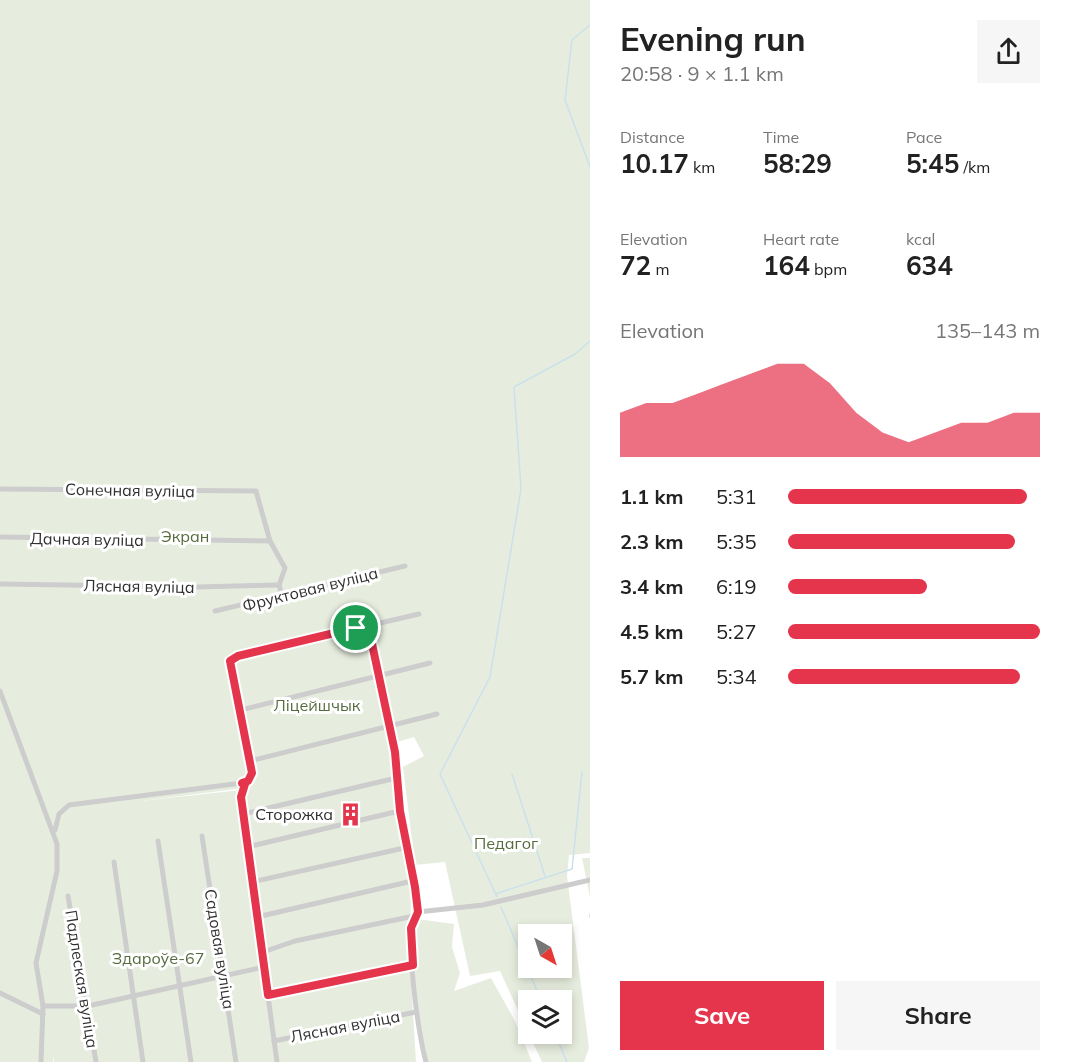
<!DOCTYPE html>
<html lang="en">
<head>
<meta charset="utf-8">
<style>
  :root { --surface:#fff; --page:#f6f6f6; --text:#222; --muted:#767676; --accent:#e4354d }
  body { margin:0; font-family:Mulish,sans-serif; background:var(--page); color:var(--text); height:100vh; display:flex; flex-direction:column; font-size:22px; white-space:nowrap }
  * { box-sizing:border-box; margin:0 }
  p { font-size:20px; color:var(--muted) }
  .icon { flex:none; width:33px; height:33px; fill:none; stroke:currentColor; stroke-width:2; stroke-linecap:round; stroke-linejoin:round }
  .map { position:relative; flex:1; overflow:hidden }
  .sheet { display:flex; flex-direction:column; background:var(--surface); width:480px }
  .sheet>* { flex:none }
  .needle { width:39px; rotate:141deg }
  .tools { position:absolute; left:518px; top:924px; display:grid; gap:12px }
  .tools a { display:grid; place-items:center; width:54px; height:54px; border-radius:0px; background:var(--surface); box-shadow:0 3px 9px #0003; font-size:30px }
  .pin { position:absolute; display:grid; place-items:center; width:51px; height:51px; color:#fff; margin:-26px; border:3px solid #fff; border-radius:50%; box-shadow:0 2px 6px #0007 }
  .round { display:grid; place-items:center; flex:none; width:63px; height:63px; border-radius:0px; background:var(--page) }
  .summary { display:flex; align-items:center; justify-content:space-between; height:102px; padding:0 30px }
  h1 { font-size:33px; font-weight:700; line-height:45px }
  .stats { display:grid; grid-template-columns:repeat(3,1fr); gap:9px; height:102px; padding:6px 30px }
  .stats div { display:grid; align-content:center }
  .stats b { font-size:26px; font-weight:700 }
  .stats small { font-size:16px; font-weight:400 }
  .stats p { font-size:16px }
  .chart { height:168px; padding:12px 30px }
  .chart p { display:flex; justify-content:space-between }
  .chart svg { width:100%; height:108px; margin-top:6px; fill:var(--accent); opacity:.7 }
  .cta { display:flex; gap:12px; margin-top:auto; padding:12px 30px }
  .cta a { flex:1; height:69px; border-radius:0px; background:var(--accent); color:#fff; font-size:24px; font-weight:700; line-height:69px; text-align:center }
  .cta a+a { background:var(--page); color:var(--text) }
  ul { padding:0 30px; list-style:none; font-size:20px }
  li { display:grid; grid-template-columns:96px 72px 1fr; align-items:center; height:45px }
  li i { height:15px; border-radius:8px; background:var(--accent) }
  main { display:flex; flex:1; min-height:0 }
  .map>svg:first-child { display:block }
  .green { fill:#e7edde; fill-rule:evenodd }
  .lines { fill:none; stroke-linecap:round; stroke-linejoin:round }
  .stream { stroke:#cae1ec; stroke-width:1.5 }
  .street { stroke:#cdcdcd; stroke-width:5 }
  .route-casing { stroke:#fff; stroke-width:12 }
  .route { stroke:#e4354d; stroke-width:8 }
  .labels { text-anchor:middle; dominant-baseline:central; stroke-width:6; stroke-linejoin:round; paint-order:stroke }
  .street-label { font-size:16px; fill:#303030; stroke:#fff }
  .park-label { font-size:16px; fill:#566b3d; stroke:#fff }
  .poi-label { font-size:16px; fill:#303030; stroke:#fff; text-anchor:end }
</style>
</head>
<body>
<main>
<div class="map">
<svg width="590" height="1062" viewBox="0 0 590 1062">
  <rect width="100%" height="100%" fill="#fff"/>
  <!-- green -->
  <g class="green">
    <path d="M0,0H590V853L569,855L567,876L589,1048L584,1062H542L529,1034H561V1000H528V1032L500,971L470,976L445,862L415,865L403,767L424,756L414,737L397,742L411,884L410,960L417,919L454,924L452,947L460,973L454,991L491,978L515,1021L532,1062H423L426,1059L409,948L416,1062H54L53,1056V1062H0ZM236,789L241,790L141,801ZM528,934H561V968H528Z"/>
    <path d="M582,858H590V897Z"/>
  </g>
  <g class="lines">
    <!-- stream -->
    <g class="stream">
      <path d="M590,25L572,40L565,100L590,167"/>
      <path d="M512,774L545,876"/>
      <path d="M495,894L572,869L582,772"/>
      <path d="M497,897L440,774L490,677L521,489L514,387L575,354L590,341"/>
      <path d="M501,907L541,1000"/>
      <path d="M590,914V917"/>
      <path d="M555,1034L567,1062"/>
    </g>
    <!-- street -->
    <g class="street">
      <path d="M0,489L256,491L270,541L0,537"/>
      <path d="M270,541L285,568L279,585L282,595"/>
      <path d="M0,584L196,587L279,585"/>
      <path d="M215,611L405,566"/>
      <path d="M368,625L395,752L401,812L418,912"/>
      <path d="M0,691L57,844V871L36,963L43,1006L41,1062"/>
      <path d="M241,710L430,663"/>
      <path d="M250,761L437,714"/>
      <path d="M243,814L392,779"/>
      <path d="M55,830L59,814L69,805L242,783"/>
      <path d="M202,836L236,1062"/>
      <path d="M158,841L191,1062"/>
      <path d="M247,847L395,812"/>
      <path d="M114,862L143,1062"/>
      <path d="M252,882L404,848"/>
      <path d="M68,896L96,1062"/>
      <path d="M257,917L408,882"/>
      <path d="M263,952L295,941L414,916"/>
      <path d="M264,967L277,1062"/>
      <path d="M0,993L43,1014"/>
      <path d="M268,995L413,965"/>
      <path d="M43,1006H88L264,967L241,797L245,784L242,783L248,781L252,773L230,661L238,656L419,614"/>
      <path d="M274,1041L416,1012"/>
      <path d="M426,1062C419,1038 402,929 418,912L483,905L590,880"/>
    </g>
  </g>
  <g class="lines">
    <defs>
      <path id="route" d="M368,625L395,752L400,811L415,887L418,912L411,928L413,965L268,995L241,797L245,784L242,783L248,781L252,773L230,661L238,656Z"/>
    </defs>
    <!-- route casing -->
    <use href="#route" class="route-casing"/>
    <!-- route -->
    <use href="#route" class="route"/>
  </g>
  <!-- icons -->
  <defs>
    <symbol id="building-bare" viewBox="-9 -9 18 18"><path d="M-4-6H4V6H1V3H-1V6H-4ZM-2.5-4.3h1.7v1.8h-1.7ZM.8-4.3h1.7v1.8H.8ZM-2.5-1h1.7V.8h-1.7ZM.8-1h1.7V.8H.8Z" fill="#e4354d" stroke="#fff" stroke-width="2.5" paint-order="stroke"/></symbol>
  </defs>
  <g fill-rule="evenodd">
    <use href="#building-bare" x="334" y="798" width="33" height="33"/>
  </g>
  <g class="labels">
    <!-- street labels -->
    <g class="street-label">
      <text transform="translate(130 490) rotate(1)">Сонечная вуліца</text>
      <text transform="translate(87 539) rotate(1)">Дачная вуліца</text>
      <text transform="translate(139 586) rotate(1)">Лясная вуліца</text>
      <text transform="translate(310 589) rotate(-14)">Фруктовая вуліца</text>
      <text transform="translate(220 949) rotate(81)">Садовая вуліца</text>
      <text transform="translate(82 979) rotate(81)">Падлеская вуліца</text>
      <text transform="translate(345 1026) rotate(-11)">Лясная вуліца</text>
    </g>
    <!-- park labels -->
    <g class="park-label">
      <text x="185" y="536">Экран</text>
      <text x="317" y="705">Ліцейшчык</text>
      <text x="506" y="843">Педагог</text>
      <text x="158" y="958">Здароўе-67</text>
    </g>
    <!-- poi labels -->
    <g class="poi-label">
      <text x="333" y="814">Сторожка</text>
    </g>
  </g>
</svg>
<div class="tools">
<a><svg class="needle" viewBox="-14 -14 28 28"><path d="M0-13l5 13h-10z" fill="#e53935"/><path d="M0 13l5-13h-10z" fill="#767676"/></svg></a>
<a><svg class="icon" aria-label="layers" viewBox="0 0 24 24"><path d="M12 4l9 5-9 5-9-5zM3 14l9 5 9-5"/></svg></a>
</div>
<div class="pin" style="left:356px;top:628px;background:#1e9e55"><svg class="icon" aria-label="arrive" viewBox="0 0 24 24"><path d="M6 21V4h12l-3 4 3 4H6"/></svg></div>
</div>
<section class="sheet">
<div class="summary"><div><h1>Evening run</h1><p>20:58 · 9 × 1.1 km</p></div><a class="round"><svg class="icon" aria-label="share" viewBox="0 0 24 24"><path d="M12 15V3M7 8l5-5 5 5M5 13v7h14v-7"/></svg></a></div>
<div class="stats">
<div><p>Distance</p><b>10.17<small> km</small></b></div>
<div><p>Time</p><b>58:29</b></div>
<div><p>Pace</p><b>5:45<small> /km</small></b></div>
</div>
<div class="stats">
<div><p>Elevation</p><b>72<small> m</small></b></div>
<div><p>Heart rate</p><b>164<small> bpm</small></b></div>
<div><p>kcal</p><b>634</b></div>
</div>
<div class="chart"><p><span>Elevation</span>135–143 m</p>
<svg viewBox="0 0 160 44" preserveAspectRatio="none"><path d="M0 44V26L10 22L20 22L30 18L40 14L50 10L60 6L70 6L80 14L90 26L100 34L110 38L120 34L130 30L140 30L150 26L160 26V44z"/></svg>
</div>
<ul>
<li><b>1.1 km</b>5:31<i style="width:95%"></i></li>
<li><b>2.3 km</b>5:35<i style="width:90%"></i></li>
<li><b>3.4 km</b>6:19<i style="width:55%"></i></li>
<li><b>4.5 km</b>5:27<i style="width:100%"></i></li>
<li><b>5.7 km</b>5:34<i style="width:92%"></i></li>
</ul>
<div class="cta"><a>Save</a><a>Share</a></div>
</section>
</main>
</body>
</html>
